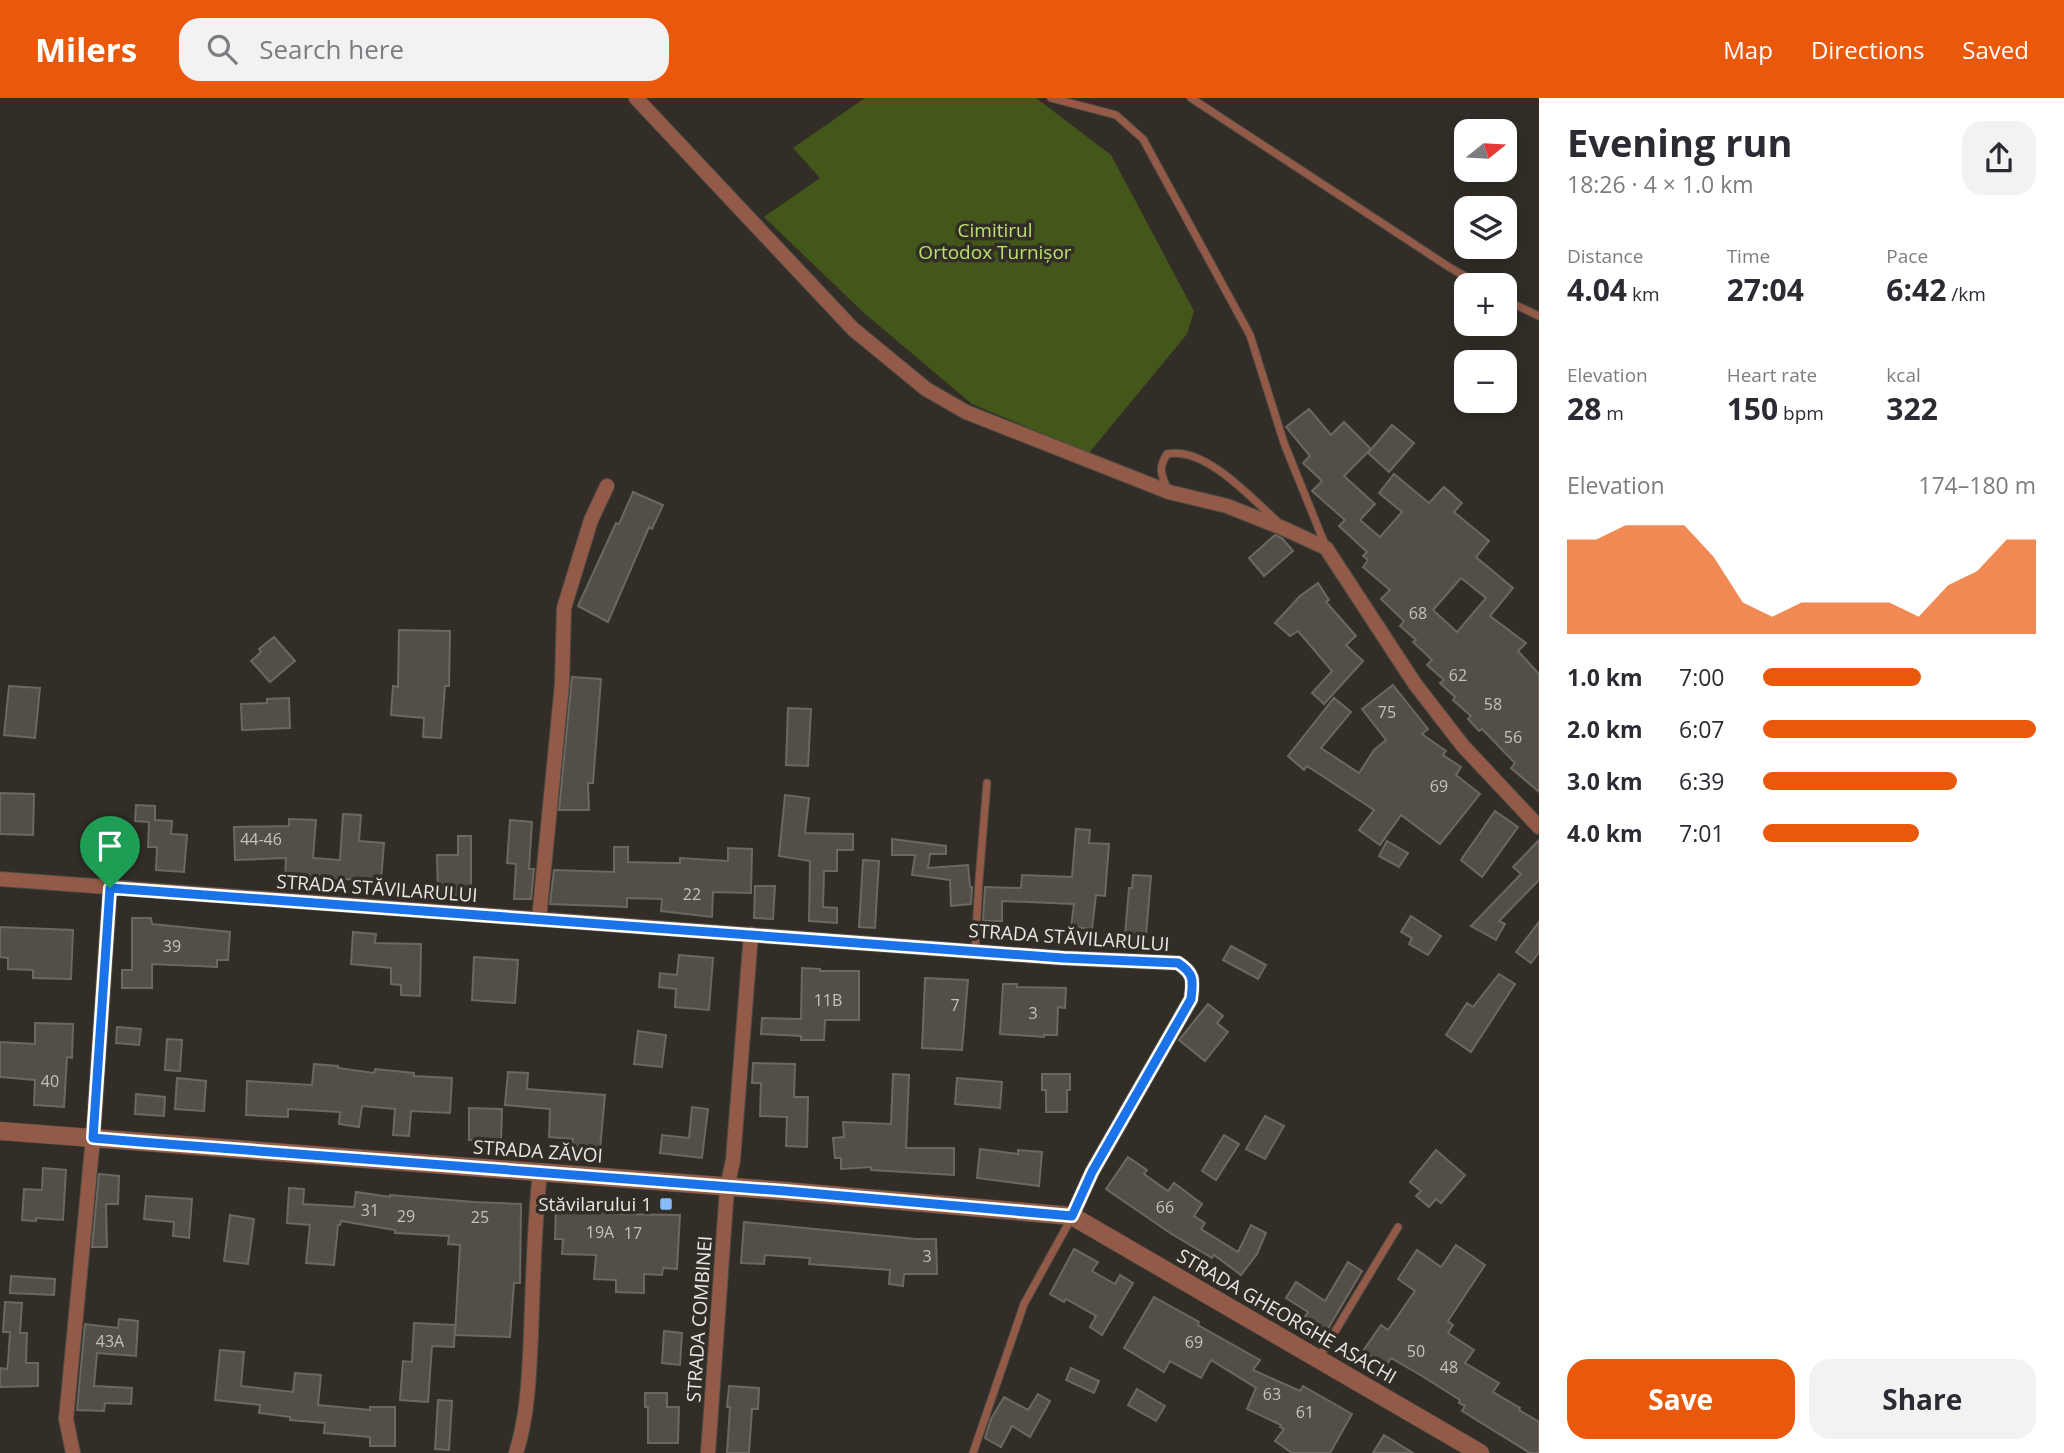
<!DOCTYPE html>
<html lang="en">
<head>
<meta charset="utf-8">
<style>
  :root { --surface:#fff; --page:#f2f2f3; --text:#2b2b33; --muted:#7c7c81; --accent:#ea580c }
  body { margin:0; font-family:"Open Sans",sans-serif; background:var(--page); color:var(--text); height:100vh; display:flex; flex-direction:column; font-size:26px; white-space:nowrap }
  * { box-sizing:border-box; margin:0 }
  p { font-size:23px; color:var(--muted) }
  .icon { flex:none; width:38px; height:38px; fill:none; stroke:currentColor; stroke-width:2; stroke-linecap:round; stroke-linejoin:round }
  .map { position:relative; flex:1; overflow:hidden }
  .details { display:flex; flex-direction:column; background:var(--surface); width:525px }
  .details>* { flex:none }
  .needle { width:46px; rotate:72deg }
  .fabs { position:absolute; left:1454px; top:21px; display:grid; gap:14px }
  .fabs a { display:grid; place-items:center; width:63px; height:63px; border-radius:14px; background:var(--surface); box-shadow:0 4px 18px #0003; font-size:35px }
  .pin { position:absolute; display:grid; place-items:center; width:60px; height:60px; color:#fff; margin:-72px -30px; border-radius:50% 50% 50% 0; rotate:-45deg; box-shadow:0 0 7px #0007 }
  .pin .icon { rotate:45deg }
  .round { display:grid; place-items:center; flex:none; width:74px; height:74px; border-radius:21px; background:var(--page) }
  .summary { display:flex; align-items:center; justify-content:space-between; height:119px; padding:0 28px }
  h1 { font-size:38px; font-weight:700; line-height:52px }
  .figures { display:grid; grid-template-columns:repeat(3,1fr); gap:10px; height:119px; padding:7px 28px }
  .figures div { display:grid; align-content:center }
  .figures b { font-size:30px; font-weight:700 }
  .figures small { font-size:19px; font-weight:400 }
  .figures p { font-size:19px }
  .chart { height:196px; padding:14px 28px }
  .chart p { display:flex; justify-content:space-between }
  .chart svg { width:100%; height:126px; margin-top:7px; fill:var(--accent); opacity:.7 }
  .cta { display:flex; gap:14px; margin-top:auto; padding:14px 28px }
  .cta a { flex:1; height:80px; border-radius:21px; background:var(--accent); color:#fff; font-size:28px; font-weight:700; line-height:80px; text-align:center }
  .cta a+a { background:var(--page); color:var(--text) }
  ul { padding:0 28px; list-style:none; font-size:23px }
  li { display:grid; grid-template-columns:112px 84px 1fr; align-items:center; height:52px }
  li i { height:18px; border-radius:9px; background:var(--accent) }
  header { display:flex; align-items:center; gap:42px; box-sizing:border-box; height:98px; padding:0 35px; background:var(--accent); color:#fff }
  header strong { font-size:33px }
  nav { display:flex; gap:38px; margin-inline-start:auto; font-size:24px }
  .search { width:490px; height:63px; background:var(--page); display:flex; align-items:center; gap:18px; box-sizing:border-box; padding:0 24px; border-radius:21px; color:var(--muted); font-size:26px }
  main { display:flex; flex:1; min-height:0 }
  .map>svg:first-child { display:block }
  .green { fill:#44571a }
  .building { fill:#534e48; stroke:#6d6761; stroke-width:2; fill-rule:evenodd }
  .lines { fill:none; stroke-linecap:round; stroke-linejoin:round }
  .service-casing { stroke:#4f4b45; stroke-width:9 }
  .minor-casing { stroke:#4f4b45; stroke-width:16 }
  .tertiary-casing { stroke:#4f4b45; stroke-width:19 }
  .service { stroke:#935b47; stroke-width:7 }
  .minor { stroke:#935b47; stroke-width:14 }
  .tertiary { stroke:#935b47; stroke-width:18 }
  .route-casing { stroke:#fff; stroke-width:14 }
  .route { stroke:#1a73e8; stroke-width:9 }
  .poi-dot { fill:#89bafc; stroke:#322d27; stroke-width:2.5 }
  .labels { text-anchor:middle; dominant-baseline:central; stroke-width:7; stroke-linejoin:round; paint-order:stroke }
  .number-label { font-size:16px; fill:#c4c0bc }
  .park-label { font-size:19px; fill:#bae06d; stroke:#322d27 }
  .street-label { font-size:19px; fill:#e9e6e3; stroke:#322d27 }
  .poi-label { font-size:19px; fill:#e9e6e3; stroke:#322d27; text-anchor:end }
</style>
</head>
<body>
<header>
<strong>Milers</strong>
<div class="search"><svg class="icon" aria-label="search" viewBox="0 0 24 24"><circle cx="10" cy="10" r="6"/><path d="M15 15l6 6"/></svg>Search here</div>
<nav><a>Map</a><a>Directions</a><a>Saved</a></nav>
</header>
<main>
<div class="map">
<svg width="1539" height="1355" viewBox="0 0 1539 1355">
  <rect width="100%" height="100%" fill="#322d27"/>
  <!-- green -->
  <path class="green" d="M865,0H1036L1111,57L1194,213L1187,236L1089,355L972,306L864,215L764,119L820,80L793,50Z"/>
  <!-- building -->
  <g class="building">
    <path d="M1309,311L1331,337L1344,324L1371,351L1344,378L1375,406L1360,422L1380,439L1402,414L1379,395L1394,376L1429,405L1444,389L1462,405L1454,414L1489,443L1476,459L1513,490L1490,518L1526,545L1518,553L1539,576V694L1511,670L1515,665L1482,631L1479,633L1468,621L1471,618L1453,602L1455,599L1440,585L1444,582L1427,567L1432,562L1413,544L1416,542L1400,528L1404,523L1381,501L1390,492L1363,469L1368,462L1363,458L1367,454L1339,428L1345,422L1312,393L1322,383L1303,365L1310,358L1286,329ZM1461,480L1486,500L1457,534L1433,512Z"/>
    <path d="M1392,327L1414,345L1389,374L1368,355Z"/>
    <path d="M633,394L663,407L652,431L649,429L608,524L578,508L616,425L619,426Z"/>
    <path d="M1275,437L1282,440L1293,453L1264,478L1249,460Z"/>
    <path d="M1318,485L1329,502L1326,504L1356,538L1346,547L1363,563L1324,606L1312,595L1332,573L1298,533L1290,538L1275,525L1300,498Z"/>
    <path d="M399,532L450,533L449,588H445L441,640L423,639L424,620L391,617L393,588L398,589Z"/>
    <path d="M274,539L295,563L270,584L251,563L261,554L259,551Z"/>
    <path d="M572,579L601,581L593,685H588L589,712H559Z"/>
    <path d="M1393,587L1428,631L1422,636L1446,653L1443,657L1461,669L1456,677L1480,696L1440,746L1401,717L1380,747L1359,732L1374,712L1307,668L1304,672L1288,658L1334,600L1351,614L1321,650L1359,675L1374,652L1386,642L1362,611Z"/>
    <path d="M9,588L40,590L35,640L4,637Z"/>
    <path d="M289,600L290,630L242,632L241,606L267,605V601Z"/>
    <path d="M788,610L811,611L808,668L786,667Z"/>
    <path d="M0,695L34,696L33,737L0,736Z"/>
    <path d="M785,697L809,700L805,735L853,736V752H837V773H824L823,809L837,810V825L809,823L810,763L779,758Z"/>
    <path d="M136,707L155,708V722L172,723L171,736L187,737L184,774L156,772L157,749H148L149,724L135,723Z"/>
    <path d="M1495,713L1518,729L1482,779L1461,762Z"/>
    <path d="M343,716L361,717L359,743L384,745L381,783L326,780L325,783L285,780L286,760L235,762L234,729L289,728V721L316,722L313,760L340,762Z"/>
    <path d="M510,722L532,724L529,771H534L531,801H514L516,766L507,765Z"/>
    <path d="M1076,731L1090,732L1089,745L1109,746L1105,798L1096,797L1092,831L1071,829L1074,806L1002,803V823H983L985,789L1021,790L1022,777L1072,779Z"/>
    <path d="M458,738H471V797H438L437,757H458Z"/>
    <path d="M892,741L946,748V756H930L928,770L968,767L970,789H972L971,806L951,808L950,782L912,777L915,757H892Z"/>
    <path d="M1539,742V782L1499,823L1505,826L1496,842L1471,828L1521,776L1513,769Z"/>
    <path d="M1387,743L1408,755L1399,769L1379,758Z"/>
    <path d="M614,749H628V764L666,765H680V760L728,763V750L752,751L751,795L713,794L712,819L661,813L662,801L627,800V809L550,806L554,772L614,774Z"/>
    <path d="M863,762L879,763L875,830L859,829Z"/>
    <path d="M1133,777L1151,778L1145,850L1124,848L1129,790H1132Z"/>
    <path d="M755,788H775L773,821L754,820Z"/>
    <path d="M1411,818L1441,838L1428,857L1409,846L1412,840L1401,834Z"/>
    <path d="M132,820H151L152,826L230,834L228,862H217V869L152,866V890H122V872H132Z"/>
    <path d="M1539,824V854L1531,865L1516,854Z"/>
    <path d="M0,829L73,832L71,881L33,880V872L8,871V860L0,859Z"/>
    <path d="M353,834L376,836L375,845L421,846L420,898L401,897V887L391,886V870L351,866Z"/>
    <path d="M1231,848L1266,867L1258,881L1223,862Z"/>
    <path d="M679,857L713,860L709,912L675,909L676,891L659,889L660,875L677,877Z"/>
    <path d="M474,859L518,862L515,905L472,902Z"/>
    <path d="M802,870L820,871V873H859V922H825L824,942H801V938L761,936L762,920L801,921Z"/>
    <path d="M1499,876L1515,886L1471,954L1446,937L1467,905L1473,909Z"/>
    <path d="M925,880L968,882L962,952L922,950Z"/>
    <path d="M1003,886H1017V889L1066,890L1065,910L1058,909L1057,937H1044V939L1000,936Z"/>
    <path d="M1208,906L1223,918L1217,925L1228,934L1205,963L1179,942Z"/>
    <path d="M35,925L73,926L72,960L67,959L64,1009L34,1007L35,982L0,979V944L35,946Z"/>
    <path d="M117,929L141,931L139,947L116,945Z"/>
    <path d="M638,933L666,937L662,969L634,966Z"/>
    <path d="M167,941L182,942L180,973L165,972Z"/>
    <path d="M753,965L795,966L794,999H808L807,1049L786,1048L787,1019L760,1018L761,985H752Z"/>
    <path d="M314,966L338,968V970L374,975L375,971L414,975V978L452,980L450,1015L411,1013L409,1038L393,1037L395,1011L362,1008L359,1029L339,1026L340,1014L288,1011V1019L246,1017L247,983L312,987Z"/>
    <path d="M508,974L528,975L527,991L605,997L600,1051L572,1049L573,1041L549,1039L550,1011L505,1007Z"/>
    <path d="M893,976L909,977L906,1050H954V1077L871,1072V1069L841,1071V1060H835L833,1040L844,1039L843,1024L891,1026Z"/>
    <path d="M1042,976H1070V992H1067V1014H1046V992H1042Z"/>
    <path d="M177,980L206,983L204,1013L175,1011Z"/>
    <path d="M957,980L1002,984L1000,1010L955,1006Z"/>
    <path d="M136,996L165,999L164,1018L135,1016Z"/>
    <path d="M692,1009L708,1011L702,1060L660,1055L662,1037L689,1040Z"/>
    <path d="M469,1010L502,1011L501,1043L469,1042Z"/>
    <path d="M1265,1018L1284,1028L1265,1061L1246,1051Z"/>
    <path d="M1224,1037L1239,1046L1216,1082L1202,1073Z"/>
    <path d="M980,1051L1018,1056V1052L1042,1054L1039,1088L977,1080Z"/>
    <path d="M1436,1052L1465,1077L1441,1105L1436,1101L1429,1109L1416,1098L1421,1093L1410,1084Z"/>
    <path d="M1128,1059L1147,1072L1144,1076L1168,1093L1174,1085L1202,1106L1194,1118L1205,1125L1201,1131L1238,1154L1251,1127L1266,1135L1257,1156L1241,1177L1214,1157L1212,1160L1170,1135L1106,1091Z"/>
    <path d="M43,1070L66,1072L63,1122L36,1120V1123L22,1122L24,1091L42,1092Z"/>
    <path d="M99,1076L119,1078L118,1106H106L107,1149H92Z"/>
    <path d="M289,1090L304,1091L303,1106L354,1109L356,1094L390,1099V1097L474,1104L521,1106L520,1185H514L510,1239L455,1237L460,1147L448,1146L449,1138L395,1135V1132L341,1123L340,1127H338L334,1167L306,1165L310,1127L287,1125Z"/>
    <path d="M146,1098L192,1101L189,1140L173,1138L174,1124L144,1121Z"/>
    <path d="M556,1106L610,1112L609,1116L680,1117L677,1171L663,1170L662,1177L644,1176V1195L616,1194V1182L594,1181L596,1157L562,1156L563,1141H555Z"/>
    <path d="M230,1117L254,1121L248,1166L224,1163Z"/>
    <path d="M744,1124L916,1141H936L937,1176H904L903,1188L889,1186L890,1172L809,1166L810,1160L765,1157L764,1166L741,1165Z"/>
    <path d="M1456,1147L1485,1167L1448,1223L1453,1227L1448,1235L1474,1252L1465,1265L1499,1285L1493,1294L1520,1310L1519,1312L1539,1324V1355H1530L1462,1313L1465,1308L1459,1305L1460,1302L1422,1278L1391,1260L1385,1269L1363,1253L1381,1227L1388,1232L1415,1193L1398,1181L1417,1152L1441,1169Z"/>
    <path d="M1074,1151L1098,1164L1092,1173L1115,1186L1120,1177L1133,1185L1102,1237L1090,1229L1096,1218L1066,1201L1064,1204L1050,1196Z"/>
    <path d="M1348,1164L1362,1173L1326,1234L1304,1220L1308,1214L1286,1200L1296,1184L1325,1203Z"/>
    <path d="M11,1178L55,1181L54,1197L10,1195Z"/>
    <path d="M1154,1199L1199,1224L1198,1227L1260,1262L1253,1272L1300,1293L1303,1288L1352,1316L1330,1355H1292L1275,1343L1284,1331L1280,1329L1281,1327L1247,1311L1256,1290L1211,1262L1201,1280L1170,1263L1164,1274L1124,1250Z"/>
    <path d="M5,1204L22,1205L20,1235H27L26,1265H38V1288L0,1289V1270L7,1271L8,1265L10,1234H3Z"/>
    <path d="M119,1221L138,1223L136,1258L97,1255L94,1288L132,1290L131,1306L105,1305L104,1313L77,1312L85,1226L118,1230Z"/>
    <path d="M414,1225L455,1227L454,1249L432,1248L428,1304L400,1302L403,1263L412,1264Z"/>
    <path d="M664,1233L682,1235L680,1267L662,1265Z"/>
    <path d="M220,1252L244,1254L241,1288L293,1294L295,1275L321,1277L318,1307L370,1312V1309H395V1348H370V1339L324,1335L325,1325L290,1322V1319L259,1315L260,1307L215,1302Z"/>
    <path d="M1071,1270L1099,1283L1094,1295L1066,1282Z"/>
    <path d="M729,1288L759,1290L758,1311H752L749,1355H727L730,1309H727Z"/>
    <path d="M1137,1291L1165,1308L1156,1323L1128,1307Z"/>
    <path d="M645,1295H667V1309H679L678,1345H648V1309H645Z"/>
    <path d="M1038,1296L1050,1303L1030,1339L1012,1328L1001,1349L985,1340L991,1321L1004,1299L1028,1312Z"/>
    <path d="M438,1302L452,1303L449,1352L435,1351Z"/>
    <path d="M1384,1337L1413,1355H1373Z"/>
  </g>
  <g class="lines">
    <defs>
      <g id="service">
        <path d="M1051,0L1116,17L1143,41L1250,237L1284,345L1326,449"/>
        <path d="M1191,0L1449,169L1480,187"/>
        <path d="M1505,202L1539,218"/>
        <path d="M1168,392C1161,377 1158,370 1167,356C1205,348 1250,399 1277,423"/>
        <path d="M975,853L979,782L987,685"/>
        <path d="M1319,1260L1398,1129"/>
        <path d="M973,1355L1024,1206L1072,1119"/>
      </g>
      <g id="minor">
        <path d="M636,0L853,231L926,291L966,314L1169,394L1227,408L1285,431L1326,450L1415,586L1463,648L1539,729"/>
        <path d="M0,781L1063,860L1178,865C1195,876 1193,883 1191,901L1092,1074L1072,1118"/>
        <path d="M539,821L562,586L564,510L591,422L607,388"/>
        <path d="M73,1355L66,1321L93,1040L110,790"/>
        <path d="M516,1355C528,1317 529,1277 531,1237C533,1183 534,1128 540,1074"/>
        <path d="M708,1355L727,1090L733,1062L751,836"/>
      </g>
      <path id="tertiary" d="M0,1033L785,1093L1072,1118L1480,1355"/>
    </defs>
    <!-- service casing -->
    <use href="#service" class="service-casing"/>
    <!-- minor casing -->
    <use href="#minor" class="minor-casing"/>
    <!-- tertiary casing -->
    <use href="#tertiary" class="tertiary-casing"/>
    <!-- service -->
    <use href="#service" class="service"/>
    <!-- minor -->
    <use href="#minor" class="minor"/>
    <!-- tertiary -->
    <use href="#tertiary" class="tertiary"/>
  </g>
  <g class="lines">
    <defs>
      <path id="route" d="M110,790L1063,860L1178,865C1195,876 1193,883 1191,901L1092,1074L1072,1118L785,1093L140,1044L93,1040Z"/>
    </defs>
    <!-- route casing -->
    <use href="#route" class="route-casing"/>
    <!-- route -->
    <use href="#route" class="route"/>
  </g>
  <!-- markers -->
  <rect class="poi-dot" x="659" y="1099" width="14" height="14" rx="3.5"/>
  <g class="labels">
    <!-- number labels -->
    <g class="number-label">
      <text x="1418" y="515">68</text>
      <text x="1458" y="577">62</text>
      <text x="1493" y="606">58</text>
      <text x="1387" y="614">75</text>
      <text x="1513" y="639">56</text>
      <text x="1439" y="688">69</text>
      <text x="261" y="741">44-46</text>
      <text x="692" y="796">22</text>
      <text x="172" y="848">39</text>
      <text x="828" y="902">11B</text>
      <text x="955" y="907">7</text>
      <text x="1033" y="915">3</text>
      <text x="50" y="983">40</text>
      <text x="1165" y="1109">66</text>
      <text x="370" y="1112">31</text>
      <text x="406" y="1118">29</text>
      <text x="480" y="1119">25</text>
      <text x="600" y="1134">19A</text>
      <text x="633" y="1135">17</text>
      <text x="927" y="1158">3</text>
      <text x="110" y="1243">43A</text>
      <text x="1194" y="1244">69</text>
      <text x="1416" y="1253">50</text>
      <text x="1449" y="1269">48</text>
      <text x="1272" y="1296">63</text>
      <text x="1305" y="1314">61</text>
    </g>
    <!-- park labels -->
    <g class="park-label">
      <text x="995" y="132">Cimitirul<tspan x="995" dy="22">Ortodox Turnișor</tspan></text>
    </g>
    <!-- street labels -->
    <g class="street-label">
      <text transform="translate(377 790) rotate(4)">STRADA STĂVILARULUI</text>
      <text transform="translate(1069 839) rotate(4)">STRADA STĂVILARULUI</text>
      <text transform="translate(538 1053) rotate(4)">STRADA ZĂVOI</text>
      <text transform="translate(1287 1218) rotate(30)">STRADA GHEORGHE ASACHI</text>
      <text transform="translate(699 1221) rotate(-86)">STRADA COMBINEI</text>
    </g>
    <!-- poi labels -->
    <g class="poi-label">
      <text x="652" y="1106">Stăvilarului 1</text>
    </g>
  </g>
</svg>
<div class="fabs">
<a><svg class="needle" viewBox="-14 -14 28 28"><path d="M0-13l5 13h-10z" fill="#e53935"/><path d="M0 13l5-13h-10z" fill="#7c7c81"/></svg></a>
<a><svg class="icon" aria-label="layers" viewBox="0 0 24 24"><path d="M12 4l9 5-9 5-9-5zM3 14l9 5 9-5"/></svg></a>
<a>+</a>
<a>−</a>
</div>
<div class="pin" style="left:110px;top:790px;background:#1e9e55"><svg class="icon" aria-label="arrive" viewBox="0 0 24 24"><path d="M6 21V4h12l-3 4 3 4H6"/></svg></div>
</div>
<section class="details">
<div class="summary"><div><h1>Evening run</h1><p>18:26 · 4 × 1.0 km</p></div><a class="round"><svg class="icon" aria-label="share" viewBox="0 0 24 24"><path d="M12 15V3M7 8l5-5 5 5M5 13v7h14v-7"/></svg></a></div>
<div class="figures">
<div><p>Distance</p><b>4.04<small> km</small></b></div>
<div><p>Time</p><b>27:04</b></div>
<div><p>Pace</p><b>6:42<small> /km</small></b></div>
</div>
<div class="figures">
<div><p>Elevation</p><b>28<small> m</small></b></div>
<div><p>Heart rate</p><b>150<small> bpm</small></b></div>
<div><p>kcal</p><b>322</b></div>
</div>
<div class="chart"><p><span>Elevation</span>174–180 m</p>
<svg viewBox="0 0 160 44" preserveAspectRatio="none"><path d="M0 44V11L10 11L20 6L30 6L40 6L50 17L60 33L70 38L80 33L90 33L100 33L110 33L120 38L130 27L140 22L150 11L160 11V44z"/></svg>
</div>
<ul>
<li><b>1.0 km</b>7:00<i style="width:58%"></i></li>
<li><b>2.0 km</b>6:07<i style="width:100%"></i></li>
<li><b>3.0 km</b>6:39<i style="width:71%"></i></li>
<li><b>4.0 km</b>7:01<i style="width:57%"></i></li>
</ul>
<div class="cta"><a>Save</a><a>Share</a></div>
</section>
</main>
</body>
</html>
